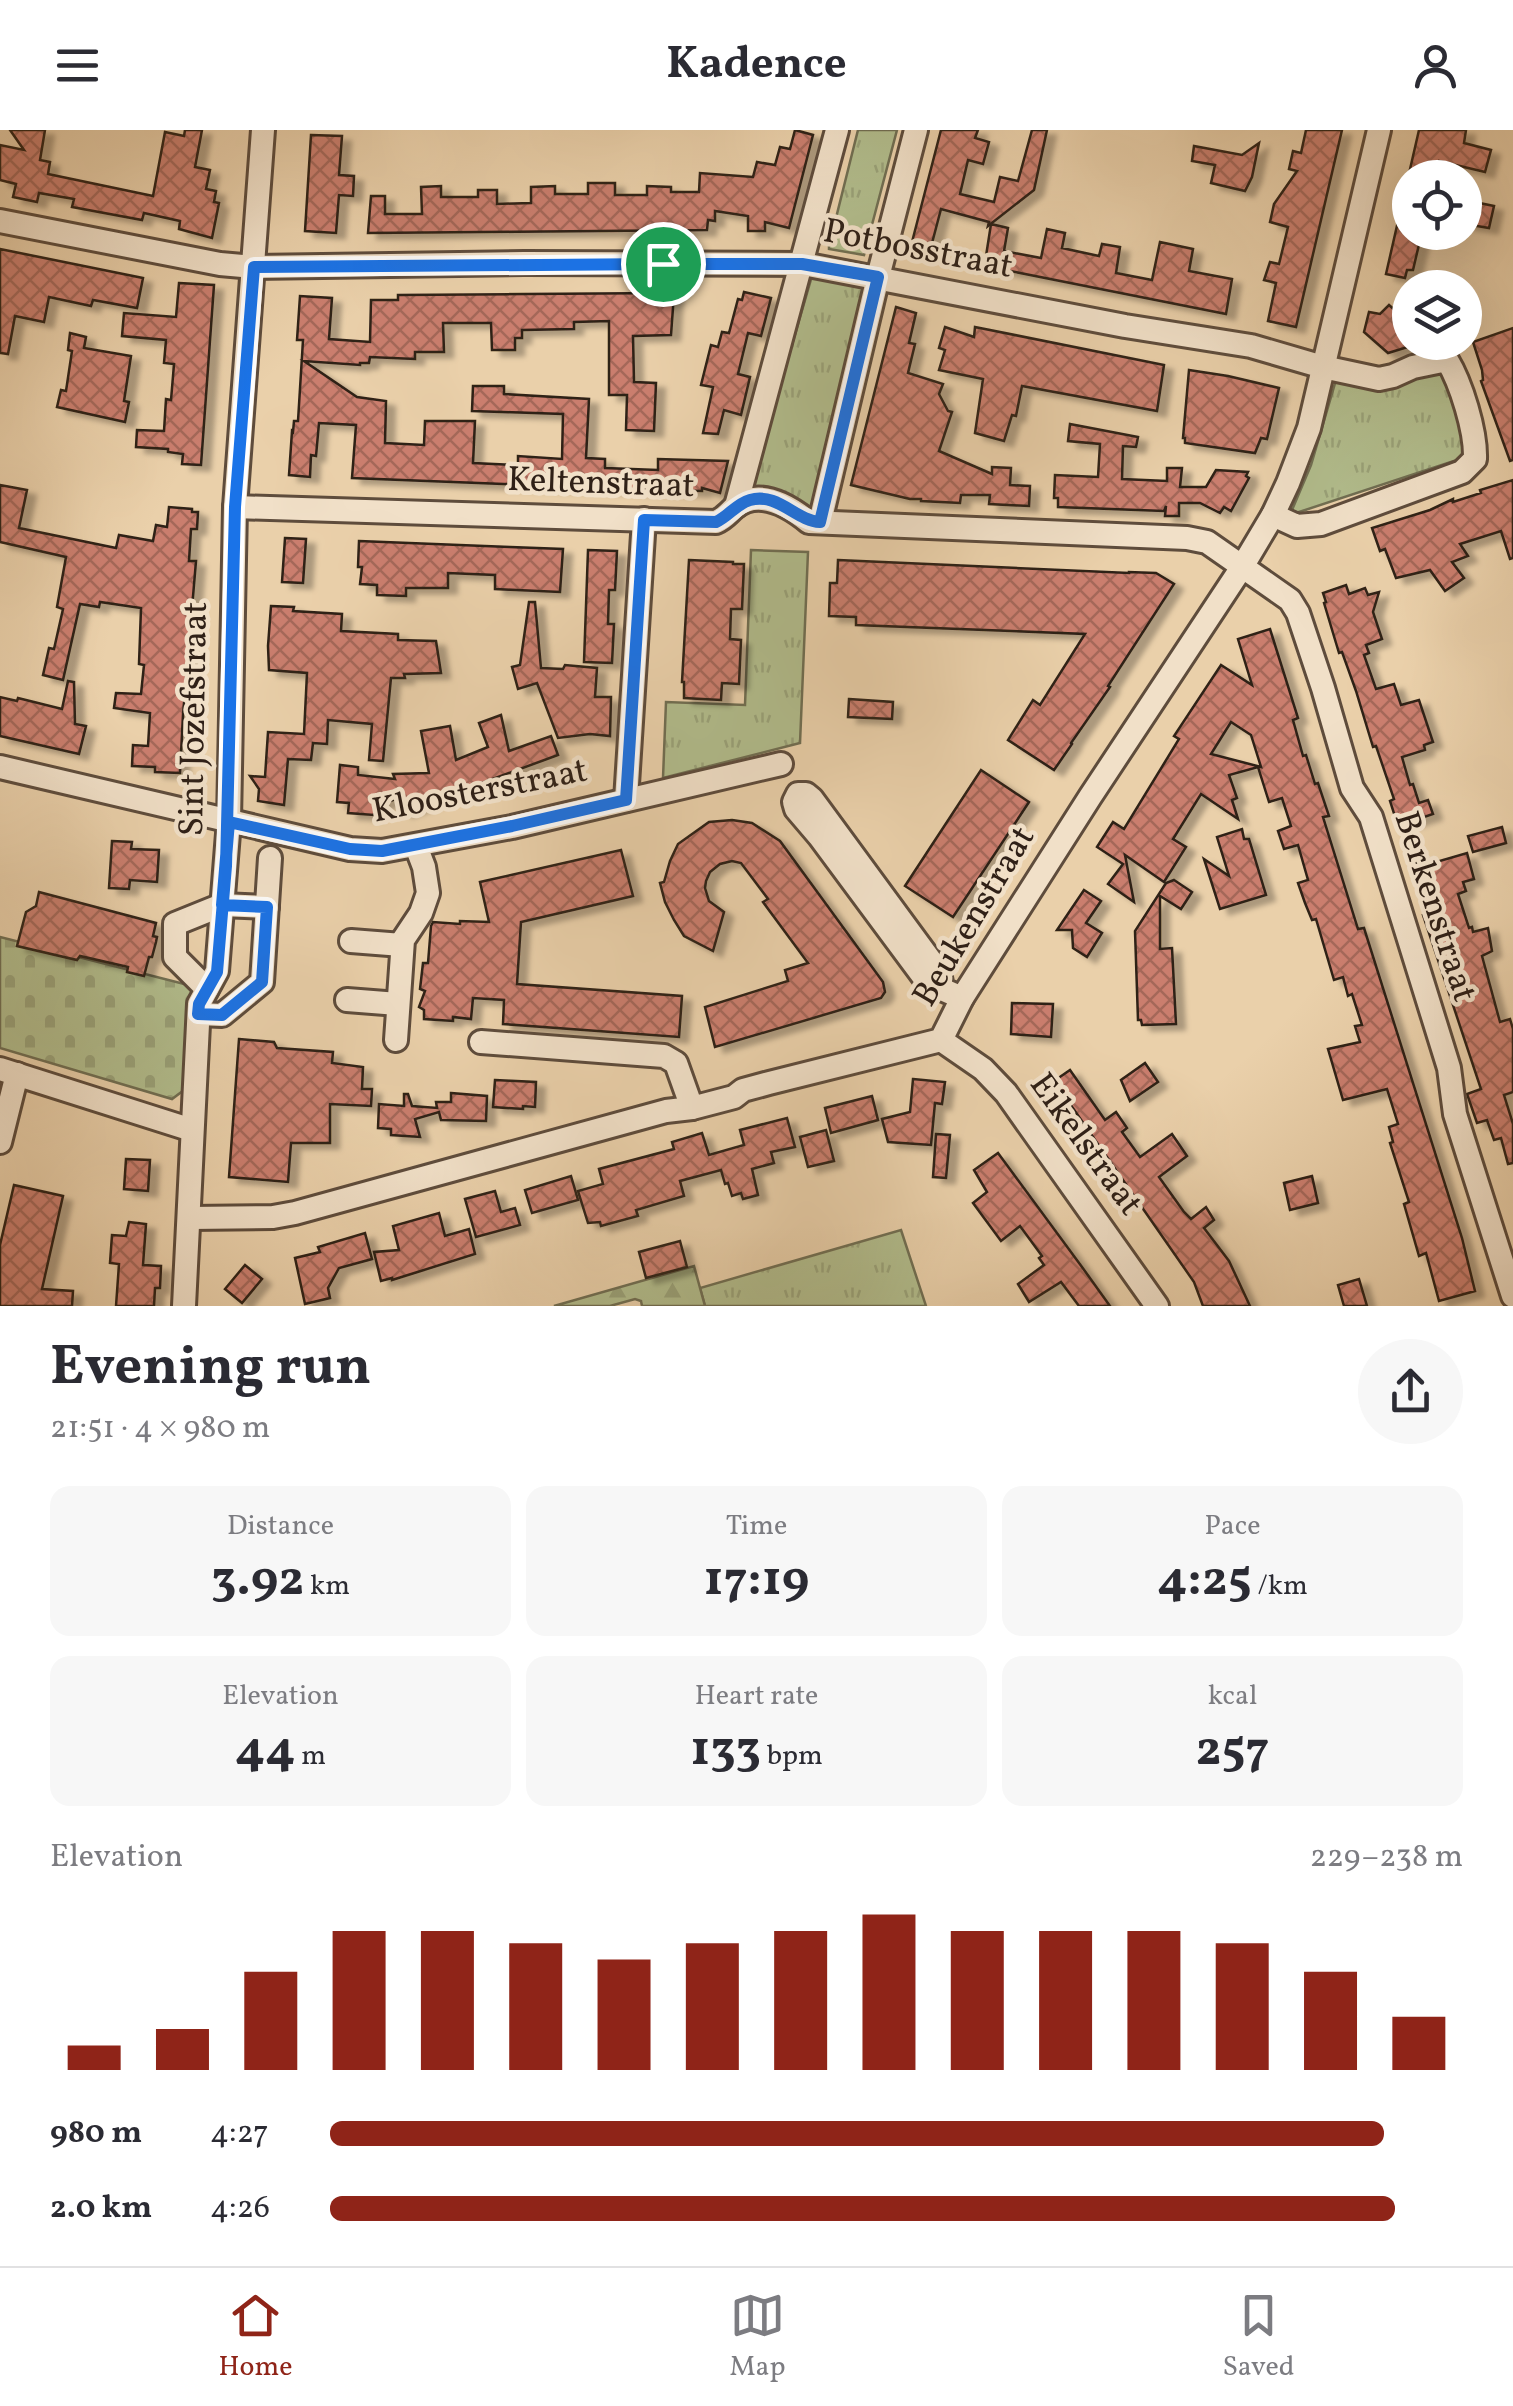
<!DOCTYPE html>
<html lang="en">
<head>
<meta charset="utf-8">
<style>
  :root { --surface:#fff; --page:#f7f7f7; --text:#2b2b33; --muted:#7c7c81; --line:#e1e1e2; --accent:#8f2418 }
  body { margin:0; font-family:Vollkorn,serif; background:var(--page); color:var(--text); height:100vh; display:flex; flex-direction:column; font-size:38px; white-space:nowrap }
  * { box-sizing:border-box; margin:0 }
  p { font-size:32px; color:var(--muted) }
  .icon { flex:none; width:55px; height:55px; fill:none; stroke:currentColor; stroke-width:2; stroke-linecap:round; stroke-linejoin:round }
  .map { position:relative; height:1176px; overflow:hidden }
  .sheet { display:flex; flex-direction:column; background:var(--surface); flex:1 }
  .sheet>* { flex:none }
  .buttons { position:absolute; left:1392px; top:30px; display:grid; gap:20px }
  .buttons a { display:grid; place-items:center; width:90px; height:90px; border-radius:50%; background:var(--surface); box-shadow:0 10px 40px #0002; font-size:50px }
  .pin { position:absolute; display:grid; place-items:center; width:85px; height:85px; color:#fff; margin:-42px; border:5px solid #fff; border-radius:50%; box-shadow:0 2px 10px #0007 }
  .round { display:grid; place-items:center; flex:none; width:105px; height:105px; border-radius:52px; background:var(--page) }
  .headline { display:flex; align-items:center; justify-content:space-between; height:170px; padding:0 50px }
  h1 { font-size:55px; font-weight:700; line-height:75px }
  .metrics { display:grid; grid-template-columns:repeat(3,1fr); gap:15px; height:170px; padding:10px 50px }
  .metrics div { display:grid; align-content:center; border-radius:20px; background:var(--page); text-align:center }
  .metrics b { font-size:50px; font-weight:700 }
  .metrics small { font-size:28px; font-weight:400 }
  .metrics p { font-size:28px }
  .chart { height:280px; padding:20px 50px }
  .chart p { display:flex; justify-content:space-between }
  .chart svg { width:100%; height:180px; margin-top:10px; stroke:var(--accent); stroke-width:6 }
  ul { padding:0 50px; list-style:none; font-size:32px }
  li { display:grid; grid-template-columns:160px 120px 1fr; align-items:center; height:75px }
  li i { height:25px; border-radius:12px; background:var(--accent) }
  header { display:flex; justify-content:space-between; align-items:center; height:130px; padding:0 50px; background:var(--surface); font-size:45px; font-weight:700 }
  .tabs { display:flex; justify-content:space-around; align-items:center; height:140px; border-top:2px solid var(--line); background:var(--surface); font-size:28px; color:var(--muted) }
  .tabs a { display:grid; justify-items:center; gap:5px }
  .tabs .selected { color:var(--accent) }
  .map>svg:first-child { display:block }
  .grass { fill:url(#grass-tufts); stroke:#706e52; stroke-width:2.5 }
  .forest { fill:url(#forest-firs); stroke:#706e52; stroke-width:2.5 }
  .cemetery { fill:url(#cemetery-stones); stroke:#706e52; stroke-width:2.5 }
  .building { fill:url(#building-cross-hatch); stroke:#2f2017; stroke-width:2.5; fill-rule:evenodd; filter:url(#shadow) }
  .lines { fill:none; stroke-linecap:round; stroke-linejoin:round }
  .minor-casing { stroke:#5e4c3c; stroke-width:28 }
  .minor { stroke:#f1e0c8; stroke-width:22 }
  .route-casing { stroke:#fff; stroke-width:20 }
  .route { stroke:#1a73e8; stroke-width:12 }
  .labels { text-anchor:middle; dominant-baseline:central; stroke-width:9; stroke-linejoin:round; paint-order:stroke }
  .street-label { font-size:35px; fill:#2f2017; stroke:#f1e0c8 }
</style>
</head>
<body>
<header><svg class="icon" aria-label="menu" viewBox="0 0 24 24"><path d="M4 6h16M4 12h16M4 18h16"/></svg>Kadence<svg class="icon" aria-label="person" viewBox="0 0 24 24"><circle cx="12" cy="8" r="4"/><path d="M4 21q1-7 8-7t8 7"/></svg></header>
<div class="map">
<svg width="1513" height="1176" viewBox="0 0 1513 1176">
  <defs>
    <pattern id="grass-tufts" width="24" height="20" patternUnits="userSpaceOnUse" patternTransform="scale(2.5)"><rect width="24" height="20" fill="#b1bc8c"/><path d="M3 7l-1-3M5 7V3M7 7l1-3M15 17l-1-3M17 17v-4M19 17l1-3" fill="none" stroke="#99a178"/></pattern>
    <pattern id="forest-firs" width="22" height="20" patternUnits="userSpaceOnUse" patternTransform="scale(2.5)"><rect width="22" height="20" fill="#b1bc8c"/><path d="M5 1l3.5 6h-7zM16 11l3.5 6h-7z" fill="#99a178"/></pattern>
    <pattern id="cemetery-stones" width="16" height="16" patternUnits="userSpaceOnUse" patternTransform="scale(2.5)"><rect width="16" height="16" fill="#b1bc8c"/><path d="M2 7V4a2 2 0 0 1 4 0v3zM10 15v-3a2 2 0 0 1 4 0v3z" fill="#99a178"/></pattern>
    <pattern id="building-cross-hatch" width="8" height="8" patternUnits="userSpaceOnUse" patternTransform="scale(2.5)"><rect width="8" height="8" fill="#ca7e6e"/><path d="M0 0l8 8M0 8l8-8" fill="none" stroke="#a46759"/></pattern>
    <filter id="shadow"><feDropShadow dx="9" dy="5.5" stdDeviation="2.5" flood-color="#0004"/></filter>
  </defs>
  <rect width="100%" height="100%" fill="#ead0aa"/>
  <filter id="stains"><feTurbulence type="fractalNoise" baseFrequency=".002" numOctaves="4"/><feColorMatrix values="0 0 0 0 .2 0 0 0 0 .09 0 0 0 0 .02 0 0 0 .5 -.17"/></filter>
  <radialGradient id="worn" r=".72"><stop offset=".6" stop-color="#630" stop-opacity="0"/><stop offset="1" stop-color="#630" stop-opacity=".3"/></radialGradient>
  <!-- grass -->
  <g class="grass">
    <path d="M858,0H897L864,125L829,119V116Z"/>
    <path d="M812,146L867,147L815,384L750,360Z"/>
    <path d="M1440,237L1468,312L1464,322L1457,330L1296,383L1292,380L1311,335L1336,250Z"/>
    <path d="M751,420L808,422L800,613L663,648L666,572L745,575Z"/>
    <path d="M901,1100L926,1176H705L700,1158Z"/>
  </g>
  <!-- forest -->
  <path class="forest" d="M694,1136L705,1176H642L641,1171L635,1169L610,1176H554Z"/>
  <!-- cemetery -->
  <path class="cemetery" d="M0,807L196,857L187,870L184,960L172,969L0,918Z"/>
  <!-- building -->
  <g class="building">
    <path d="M10,0H45L40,30L50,32L48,44L153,66L165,2L184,6L185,0H202L195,37L210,40L206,59L216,61L214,72L219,73L212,108L179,99L180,91L144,83L142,90L72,77L74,69L39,63L37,72L13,67L16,54L0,50V15L24,20Z"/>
    <path d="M795,0L813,5L789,98L765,92V101H748V86L715,81V91L708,90L707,100L368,103L371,66H385V84H422L421,57L441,56V67H478V60H497V74L531,73V57L555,56V64H588V53H615V65H647V56L671,57V62H699L700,43L753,47L757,32L775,35L780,17L790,19Z"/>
    <path d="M941,0H978L975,8L989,12L983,34L968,30L960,64L994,72L1000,47L1018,51L1032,0H1047L1034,60L988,96L989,92L941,79L931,117L912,112Z"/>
    <path d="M1306,0H1342L1296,197L1268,191L1276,153L1264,150L1270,132L1279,134L1288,97L1270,92L1274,74L1297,41L1289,39L1293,21L1301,23Z"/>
    <path d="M1419,0H1466L1464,13L1491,20L1485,42L1439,31L1437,39L1429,37L1427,48H1408Z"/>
    <path d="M311,5L342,6L339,45L354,46L353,66L339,65L336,103L305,101Z"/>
    <path d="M1259,13L1252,47L1245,61L1211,53L1215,35L1192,31L1194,16L1242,25Z"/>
    <path d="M1404,65L1410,66V102H1413L1412,105L1421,106L1413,140H1407L1405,148L1386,144Z"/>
    <path d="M1465,70L1494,76L1489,98L1465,94Z"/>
    <path d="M991,94L1008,98L1004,121L1041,128L1047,99L1065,103L1062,118L1099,126L1102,114L1120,117L1116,143L1152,150L1160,112L1193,119L1189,141L1232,149L1226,184L1000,139L1002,129L986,126Z"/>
    <path d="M0,119L143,148L137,178L93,170L91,176L49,167L44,192L15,186L8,224L0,223Z"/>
    <path d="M179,153L214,155L201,335L182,334L183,324L168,322V319L136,317L137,300L164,301L166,269L171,270L174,234L164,233L166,210L122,206L124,183L176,187Z"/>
    <path d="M744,162L771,168L761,206L748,203L738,244L750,247L741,285L724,280L718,304L703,303L713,257L701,255L711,215L718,217L722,202L729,203L738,169L742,170Z"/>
    <path d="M668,163L674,164L671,205L633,206L634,252L656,253L654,301L626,300L627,265H609V191L574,192V199L522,200V208H515V220H492L491,193H443L444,222H415V229L370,227L369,233H360V235L304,231L357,267L386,271L385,313L424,315L425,291H475L473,333L518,335V326L562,329L563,284L472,281L473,256H504V264L589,269L586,328L605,329V338L658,340V329L728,331L720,363L702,358V361L632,359L352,348L356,295L319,293L316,326L311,325L310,347L289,345L292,301L293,302L294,291H298L303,210H297L300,166L332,168L329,209L370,212L371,170H398V165Z"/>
    <path d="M1389,175L1407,191L1399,199L1403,203L1408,217L1388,223L1364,202L1369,182L1380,184Z"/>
    <path d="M896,177L916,183L909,213L915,214L908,243L943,254L939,264L948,281L952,282L939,321L992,344V337L1011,338L1010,355L1030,356L1029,376L989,374L990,365H961L960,373L921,371V369H910L851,355Z"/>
    <path d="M945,197L974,207L975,197L1164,235L1157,281L1022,256L1016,286L1012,285L1004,311L975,303L983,249L939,240L945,220L939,218Z"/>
    <path d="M1513,198V330L1510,331L1481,251L1483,250L1482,240L1473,212Z"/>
    <path d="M70,203L86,207L84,218L131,226L124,271L129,272L125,292L57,277L61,260L66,261L72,221L68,220Z"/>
    <path d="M1189,240L1228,246L1279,258L1267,309L1261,308L1255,323L1185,313V308H1183Z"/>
    <path d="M1070,294L1138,307L1136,317L1123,316L1122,349L1167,351V338H1182L1180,357H1206L1216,340L1248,342L1246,346L1249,348L1231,381L1224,377L1220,383L1200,373H1179V386H1165L1166,376L1164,381L1058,377V368H1054L1055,345L1098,347L1100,314L1068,311Z"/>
    <path d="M1513,350V428L1510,429L1501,401L1460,414L1468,426L1452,432L1464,448L1445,461L1430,440L1396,448L1385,419L1380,421L1372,398L1430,380L1453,369V372L1481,363L1480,360Z"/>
    <path d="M0,355L27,360L19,398L116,418L119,405L153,411L156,395L167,397L169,377L192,379V382H198L197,399H191L189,431H196L183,585L180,643L155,642V637L132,636L133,615L148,616L150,583L114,578L116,563L141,564L144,535L139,534L141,478L100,472L99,477L80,474L63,550L43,545L49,518L54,519L63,479L57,477L66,427L0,412Z"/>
    <path d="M285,408L306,409L303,453L282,452Z"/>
    <path d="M359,411L563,419L560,462L495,459V445L448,443V458H406V466L377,465V455L360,454L362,437H358Z"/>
    <path d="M588,420L617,421L615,460H609L608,494H614L612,533L584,532Z"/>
    <path d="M689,430L733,432V434H744L742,479H731L730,509L741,510L739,554L722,553L721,570L684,568V552H682Z"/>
    <path d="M838,430L1129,443V442L1156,443L1174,454L1108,556L1110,557L1071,613L1072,614L1054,640L1008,610L1033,570L1040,575L1085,504L856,495V487L829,486L830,453H837Z"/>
    <path d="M1346,455L1349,464L1365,458L1368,465L1379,462L1373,482L1382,509L1366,515L1369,523L1364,525L1376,559L1394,554L1401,575L1419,570L1433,612L1424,615L1425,620L1402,627L1410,655L1413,654L1419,673L1428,670L1433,684L1398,696L1390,671L1394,669L1376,616L1373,617L1356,561L1342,522L1339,523L1324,473L1326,472L1323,463Z"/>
    <path d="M529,472H535L541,538L563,539L565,535L597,538L595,567H611L610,606L590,604L558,608L537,553L518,559L512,537L520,535Z"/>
    <path d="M271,476L294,477L293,481L342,484L341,501L398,504V510L436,511L441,543L404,544L405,548H391L383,631L369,630L372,594L328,590L327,614L313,613L311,630L288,629L284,675L258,671L259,659L250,646L265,647L268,602L304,604L307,543L269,540L268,516Z"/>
    <path d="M1270,499L1298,588L1293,590L1303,626L1306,625L1315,654L1318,653L1329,686L1323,687L1358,799L1364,798L1462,1108L1475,1161L1439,1171L1426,1123L1419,1126L1404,1074L1409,1072L1390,1013L1393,1012L1389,997L1398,994L1387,959L1343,970L1328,919L1360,912L1355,896L1362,895L1352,864L1348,866L1343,847L1334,850L1316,789L1312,790L1305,773L1298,753L1308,750L1298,715L1284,719L1278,701L1291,696L1282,668L1269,672L1258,637L1229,645L1237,668L1232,670L1238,689L1201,664L1173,709L1186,717L1164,752L1125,725L1134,772L1108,754L1123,734L1097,717L1113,692L1124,699L1179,609L1174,606L1221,535L1252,555L1238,509ZM1231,592L1251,605L1261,637L1211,624Z"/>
    <path d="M68,551L74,552L75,594L86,596L79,624L0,606V567L17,571L18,568L62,579Z"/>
    <path d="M849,569L893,572L892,589L848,587Z"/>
    <path d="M501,585L509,621L551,606L558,625L403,682L398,668L375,677L374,685L348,683L349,673L337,672L340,635L358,637V645L395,649L393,644L429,643L421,601L450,596L456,630L488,617L479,593Z"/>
    <path d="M981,640L1029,672L953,787L905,756Z"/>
    <path d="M732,690L752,693L780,711L883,852L885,862L881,868L715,917L705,877L788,851L785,840L808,833L763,772L768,769L741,733L732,731L720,734L710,742L706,751L705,758L709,771L724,782L713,821L684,806L674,790L665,772L660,753L664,752L670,731L678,714L709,692Z"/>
    <path d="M1502,697L1506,713L1473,722L1468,706Z"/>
    <path d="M1242,699L1244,709H1249L1266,765L1220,779L1204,729L1229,746L1217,707Z"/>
    <path d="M112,711L132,712L131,719L159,720L157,752L130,750L129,759L109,758Z"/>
    <path d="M621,720L633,766L521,792L517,854L682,866L679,907L503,894L504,870L473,868L471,889L453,887V891L424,889V880L419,877L425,861L420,859L423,833H428L431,796L433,792L460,794V791L489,792L480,752Z"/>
    <path d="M1467,723L1474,749L1463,752L1466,761L1458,764L1469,798L1472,797L1473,802L1488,798L1492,821L1482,826L1500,892L1510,889L1513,899V962L1504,965L1513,994V1033L1508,1034L1501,1008L1494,1010L1487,990L1477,993L1467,964L1481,959L1423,785L1432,782L1424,752L1415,754L1410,735L1432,728L1433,733Z"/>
    <path d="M1174,750L1192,762L1181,779L1160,766V819L1172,818L1176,894L1142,895L1141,890H1138L1135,801L1166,753Z"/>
    <path d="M1084,760L1101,771L1086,793L1102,803L1087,827L1073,818L1072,800H1057Z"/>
    <path d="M39,762L156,793L153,806L157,807L156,812L152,827H149L144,846L127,842L128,837L80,826L77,830L17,816L26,782L36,776Z"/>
    <path d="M1012,873L1053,874L1051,907L1011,904Z"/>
    <path d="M239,909L274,912L277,918L333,922L332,933L363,937L362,959H372L371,976L330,974V1013H291L288,1052L229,1047Z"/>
    <path d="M1145,933L1158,952L1130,971L1121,950Z"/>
    <path d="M1070,940L1105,990L1116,982L1127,998L1122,1002L1140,1027L1172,1004L1187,1026L1159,1047L1184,1082L1191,1089L1206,1077L1214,1090L1204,1098L1229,1131L1250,1176H1203L1194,1152L1054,951Z"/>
    <path d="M913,949L945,952L942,974L935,973L931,1015L888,1012L882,989L910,982Z"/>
    <path d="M495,950L536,952L535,977L523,976V979L493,977Z"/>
    <path d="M451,963L487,966L486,991L441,990L439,982L415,989L420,1007L391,1005V999L378,998L379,974L404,976V964H408L412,976L437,978L436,972H451Z"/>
    <path d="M872,966L878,990L831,1003L825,978Z"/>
    <path d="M787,988L795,1017L771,1022L774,1033L752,1039L758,1065L743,1069L741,1063L732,1066L728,1053L725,1054L721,1040L680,1051L684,1066L636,1080L638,1086L601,1096L600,1092L588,1093L578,1061L603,1054L599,1039L674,1019L672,1012L702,1003L709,1025L744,1015L740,1000Z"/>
    <path d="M826,1000L834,1031L808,1037L800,1007Z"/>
    <path d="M936,1004L950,1005L946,1048L933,1047Z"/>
    <path d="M998,1023L1082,1137L1110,1176H1079L1061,1152L1029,1172L1018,1154L1044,1135L1039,1128L1042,1126L1020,1096L1001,1111L973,1073L987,1062L974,1040Z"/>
    <path d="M126,1029L150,1030L148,1061L124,1059Z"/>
    <path d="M571,1046L578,1070L532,1083L525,1060Z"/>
    <path d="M1312,1046L1318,1073L1290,1080L1284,1053Z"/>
    <path d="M14,1055L63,1066L42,1159L73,1161L72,1176H0V1115Z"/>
    <path d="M495,1061L501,1082L515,1078L520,1095L476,1107L465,1069Z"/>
    <path d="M439,1083L445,1106L469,1099L475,1124L392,1150V1148L381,1151L374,1122L399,1120L393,1096Z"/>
    <path d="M129,1092L146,1094L143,1135L161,1136L160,1158H155L154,1176H116L119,1134L110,1133L112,1105L126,1106Z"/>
    <path d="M365,1103L372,1129L339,1138L328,1158L330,1168L305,1174L295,1128L320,1122L318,1117Z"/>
    <path d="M680,1111L687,1137L646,1148L639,1122Z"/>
    <path d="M245,1135L262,1149L242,1173L225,1159Z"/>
    <path d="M1359,1149L1367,1176H1344L1338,1155Z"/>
  </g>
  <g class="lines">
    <defs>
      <g id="minor">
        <path d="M0,91L220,134L254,137L524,133L803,134L1125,196L1251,216L1323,237L1379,249L1393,246L1413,237L1447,230C1461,253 1476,301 1475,329L1462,342L1321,394L1297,396L1273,385"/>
        <path d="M736,376L837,0"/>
        <path d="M235,377L716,392C725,388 727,384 735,377C759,358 788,375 809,392L1187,408L1207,412L1290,470L1298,483L1323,558L1352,658L1371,687L1449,938L1455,984L1513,1166"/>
        <path d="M820,392L878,147L916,0"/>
        <path d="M0,637L350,719L382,721L512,697L781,634"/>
        <path d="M626,670L644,389"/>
        <path d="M351,811L402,815"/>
        <path d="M942,858L939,842L812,669L806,664H798L794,672L796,679L819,706L928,853L962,868"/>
        <path d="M207,859L175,827V794L222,775L267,777"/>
        <path d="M347,870L398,874"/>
        <path d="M199,884L222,885L262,852L270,728"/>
        <path d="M396,910L403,810L421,783L428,763L424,737L416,716"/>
        <path d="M941,910L983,939L1006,963L1157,1176"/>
        <path d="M481,912L664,926L676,933L692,978"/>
        <path d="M0,939L192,1000"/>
        <path d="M0,1012L17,944"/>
        <path d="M190,1088L273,1087L295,1083L666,981L692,978L734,967L743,960L769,953L941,910L962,868L1090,667L1242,437L1273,385L1288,353L1309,298L1379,0"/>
        <path d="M184,1176L199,874L217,841L229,691L235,377L263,0"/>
      </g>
    </defs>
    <!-- minor casing -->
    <use href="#minor" class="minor-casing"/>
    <!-- minor -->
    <use href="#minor" class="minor"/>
  </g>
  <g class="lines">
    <defs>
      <path id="route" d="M663,134L254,137L235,377L226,736L217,842L199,874L198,884L222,885L262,852L267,777L222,775L229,692L350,719L382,721L512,696L626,670L644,390L716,392C729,386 736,374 750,370C778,362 796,391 820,392L878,147L802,134H663"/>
    </defs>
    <!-- route casing -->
    <use href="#route" class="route-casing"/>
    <!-- route -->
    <use href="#route" class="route"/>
  </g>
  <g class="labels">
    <!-- street labels -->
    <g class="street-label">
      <text transform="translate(918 120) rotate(11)">Potbosstraat</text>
      <text transform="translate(601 354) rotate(2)">Keltenstraat</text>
      <text transform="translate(195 589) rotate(-89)">Sint Jozefstraat</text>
      <text transform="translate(480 662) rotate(-11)">Kloosterstraat</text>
      <text transform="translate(1434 777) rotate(72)">Berkenstraat</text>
      <text transform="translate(975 787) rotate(-59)">Beukenstraat</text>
      <text transform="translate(1085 1015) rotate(54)">Eikelstraat</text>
    </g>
  </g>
  <rect width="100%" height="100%" filter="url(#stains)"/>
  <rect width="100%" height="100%" fill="url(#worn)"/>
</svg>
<div class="buttons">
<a><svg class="icon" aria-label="locate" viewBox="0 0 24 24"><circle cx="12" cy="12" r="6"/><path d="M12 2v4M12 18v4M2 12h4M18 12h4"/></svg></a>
<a><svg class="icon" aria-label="layers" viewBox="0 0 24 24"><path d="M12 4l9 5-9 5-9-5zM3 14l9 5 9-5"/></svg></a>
</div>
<div class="pin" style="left:663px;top:134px;background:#1e9e55"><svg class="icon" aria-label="arrive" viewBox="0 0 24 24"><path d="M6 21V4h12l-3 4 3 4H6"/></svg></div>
</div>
<section class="sheet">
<div class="headline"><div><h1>Evening run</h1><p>21:51 · 4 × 980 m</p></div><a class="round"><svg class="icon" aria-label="share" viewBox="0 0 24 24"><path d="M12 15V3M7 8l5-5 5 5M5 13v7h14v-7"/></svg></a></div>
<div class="metrics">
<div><p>Distance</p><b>3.92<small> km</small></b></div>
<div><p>Time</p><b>17:19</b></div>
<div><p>Pace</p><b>4:25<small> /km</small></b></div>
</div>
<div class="metrics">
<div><p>Elevation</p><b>44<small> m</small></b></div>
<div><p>Heart rate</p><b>133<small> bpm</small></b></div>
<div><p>kcal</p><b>257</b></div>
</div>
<div class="chart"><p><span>Elevation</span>229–238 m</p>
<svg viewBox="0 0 160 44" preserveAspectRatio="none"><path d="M5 44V38M15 44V34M25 44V20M35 44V10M45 44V10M55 44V13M65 44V17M75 44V13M85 44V10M95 44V6M105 44V10M115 44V10M125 44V10M135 44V13M145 44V20M155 44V31"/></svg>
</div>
<ul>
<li><b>980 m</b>4:27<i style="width:93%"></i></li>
<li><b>2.0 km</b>4:26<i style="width:94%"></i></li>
</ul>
</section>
<nav class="tabs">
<a class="selected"><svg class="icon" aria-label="home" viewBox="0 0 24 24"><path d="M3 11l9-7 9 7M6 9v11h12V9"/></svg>Home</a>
<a><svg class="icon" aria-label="map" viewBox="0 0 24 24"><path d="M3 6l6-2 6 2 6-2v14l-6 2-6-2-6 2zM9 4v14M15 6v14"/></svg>Map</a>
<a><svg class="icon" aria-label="saved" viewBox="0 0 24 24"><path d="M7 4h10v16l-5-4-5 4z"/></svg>Saved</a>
</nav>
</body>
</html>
